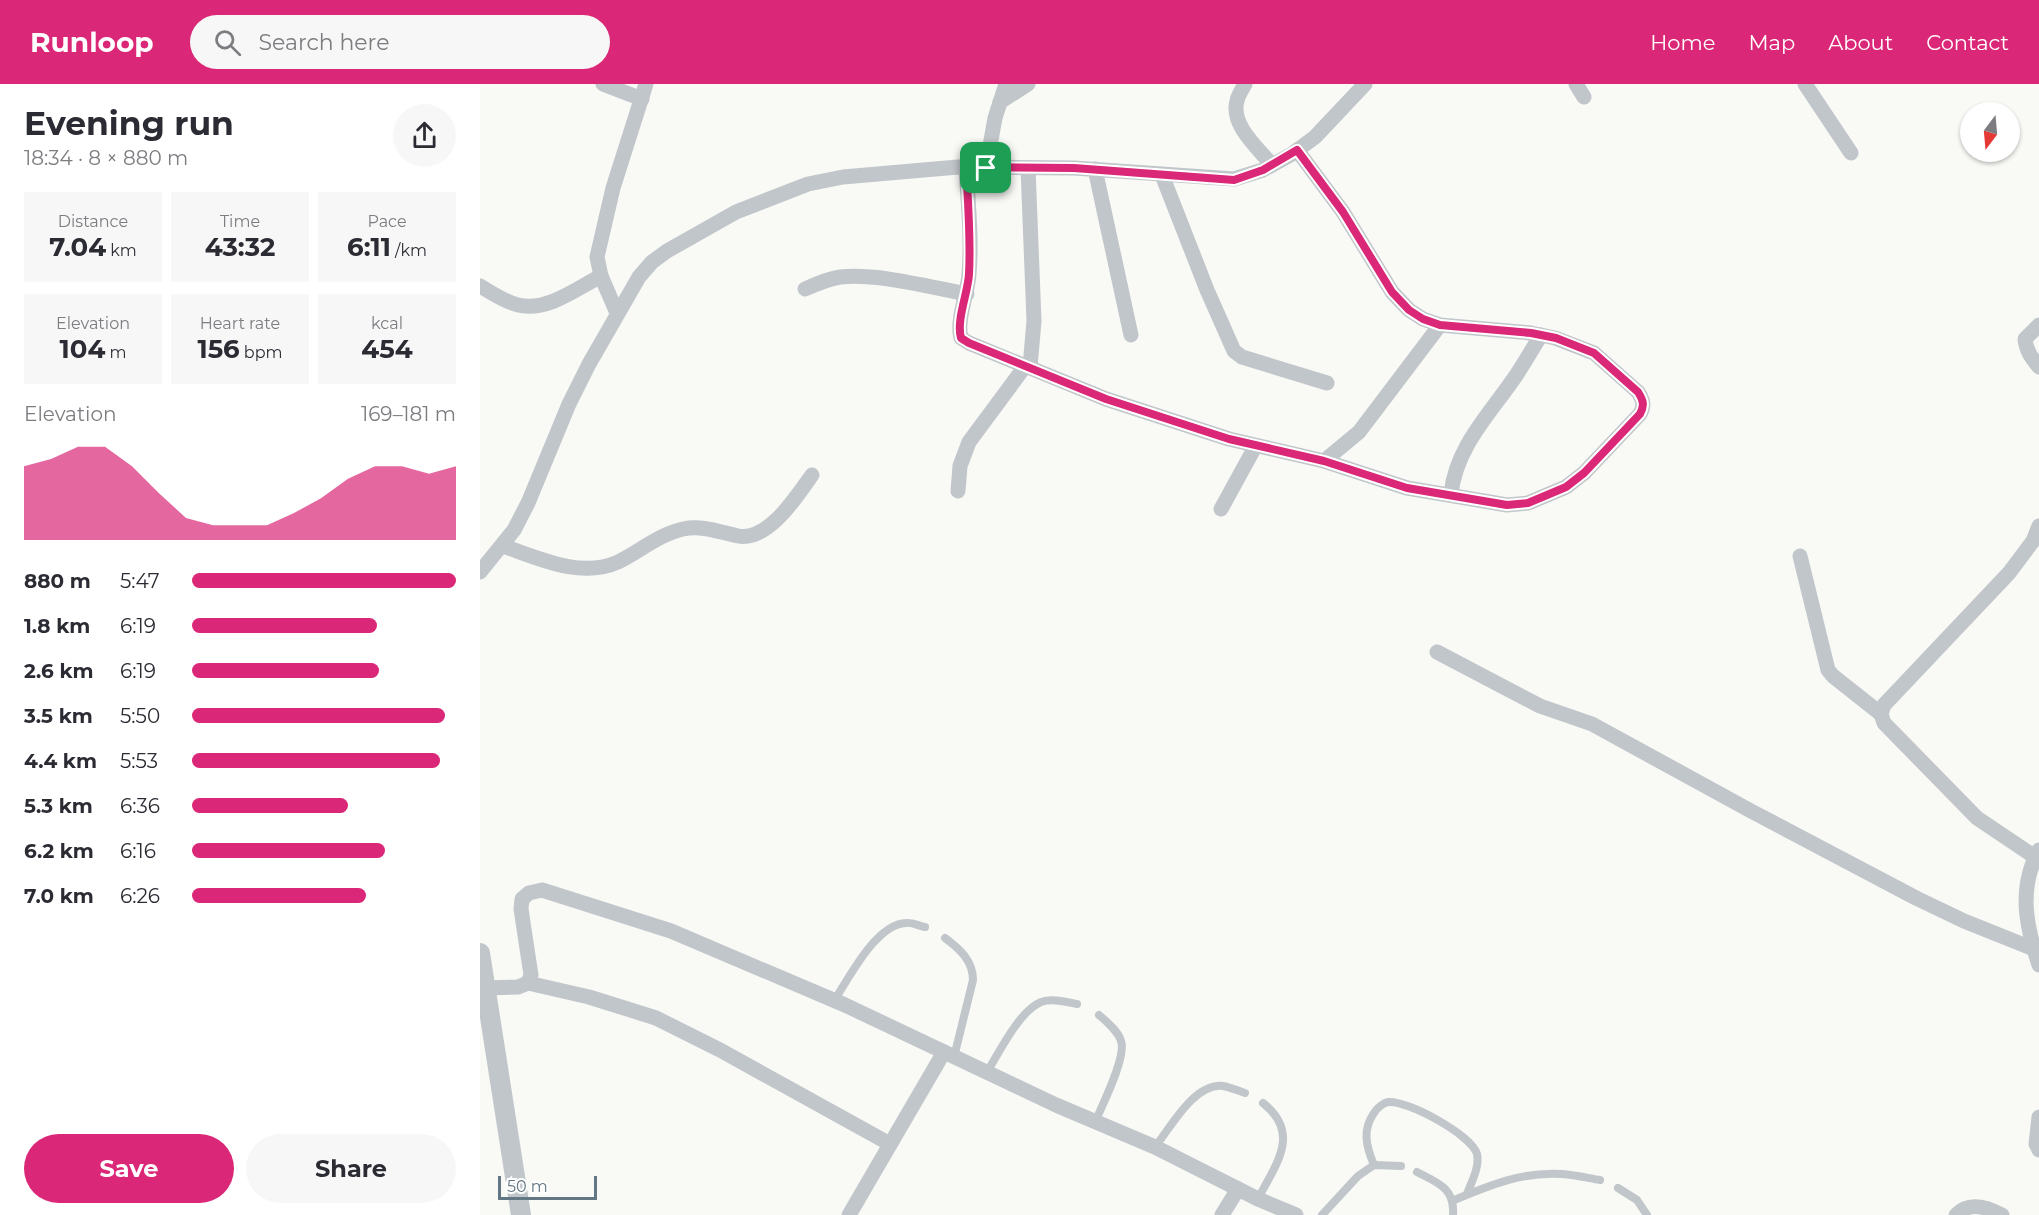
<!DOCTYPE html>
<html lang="en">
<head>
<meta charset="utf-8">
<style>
  :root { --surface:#fff; --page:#f7f7f7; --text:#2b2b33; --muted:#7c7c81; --accent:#db2777 }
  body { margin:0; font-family:Montserrat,sans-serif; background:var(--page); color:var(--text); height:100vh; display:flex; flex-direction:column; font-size:22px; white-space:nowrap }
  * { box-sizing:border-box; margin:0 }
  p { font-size:20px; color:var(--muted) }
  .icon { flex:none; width:33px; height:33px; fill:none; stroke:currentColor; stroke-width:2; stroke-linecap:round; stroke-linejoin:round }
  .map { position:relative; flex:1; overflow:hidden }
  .sheet { display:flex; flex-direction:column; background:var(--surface); width:480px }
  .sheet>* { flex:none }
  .needle { width:39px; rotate:196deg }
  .buttons { position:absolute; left:1480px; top:18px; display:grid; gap:12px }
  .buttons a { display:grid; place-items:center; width:60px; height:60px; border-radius:50%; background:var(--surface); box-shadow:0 2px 4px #0004; font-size:30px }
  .scale { position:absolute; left:18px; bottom:15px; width:99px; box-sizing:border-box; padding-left:6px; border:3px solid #627683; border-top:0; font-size:16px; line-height:21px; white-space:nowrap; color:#627683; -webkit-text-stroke:4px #fff; paint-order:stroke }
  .pin { position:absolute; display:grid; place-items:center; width:51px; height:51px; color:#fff; margin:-26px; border-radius:12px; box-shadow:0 3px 9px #0006 }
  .round { display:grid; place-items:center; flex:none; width:63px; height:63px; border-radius:32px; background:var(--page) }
  .summary { display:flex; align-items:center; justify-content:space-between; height:102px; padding:0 24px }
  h1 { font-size:33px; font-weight:700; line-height:45px }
  .metrics { display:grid; grid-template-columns:repeat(3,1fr); gap:9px; height:102px; padding:6px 24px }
  .metrics div { display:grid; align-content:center; border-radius:0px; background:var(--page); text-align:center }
  .metrics b { font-size:26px; font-weight:700 }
  .metrics small { font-size:16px; font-weight:400 }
  .metrics p { font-size:16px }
  .chart { height:168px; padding:12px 24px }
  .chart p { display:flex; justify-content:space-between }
  .chart svg { width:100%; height:108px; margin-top:6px; fill:var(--accent); opacity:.7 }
  .primary-button { display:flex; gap:12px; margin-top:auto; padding:12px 24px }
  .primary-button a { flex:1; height:69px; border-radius:36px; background:var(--accent); color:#fff; font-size:24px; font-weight:700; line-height:69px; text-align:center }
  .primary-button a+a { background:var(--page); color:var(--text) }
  ul { padding:0 24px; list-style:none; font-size:20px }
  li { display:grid; grid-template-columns:96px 72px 1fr; align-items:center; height:45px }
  li i { height:15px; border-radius:8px; background:var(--accent) }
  header { display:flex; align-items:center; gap:36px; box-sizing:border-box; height:84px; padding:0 30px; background:var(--accent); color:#fff }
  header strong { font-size:28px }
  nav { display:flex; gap:33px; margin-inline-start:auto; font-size:21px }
  .search { width:420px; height:54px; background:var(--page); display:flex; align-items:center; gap:15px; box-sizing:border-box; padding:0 21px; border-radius:33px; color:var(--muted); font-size:22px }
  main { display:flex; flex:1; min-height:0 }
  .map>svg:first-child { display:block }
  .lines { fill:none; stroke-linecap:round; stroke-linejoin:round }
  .service { stroke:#c1c6ca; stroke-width:8 }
  .minor { stroke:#c1c6ca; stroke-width:15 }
  .tertiary { stroke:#c1c6ca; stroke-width:20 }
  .route-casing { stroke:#fff; stroke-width:12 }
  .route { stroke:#db2777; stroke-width:8 }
</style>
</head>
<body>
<header>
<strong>Runloop</strong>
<div class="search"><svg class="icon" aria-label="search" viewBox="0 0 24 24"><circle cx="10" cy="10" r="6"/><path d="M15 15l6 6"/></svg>Search here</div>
<nav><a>Home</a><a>Map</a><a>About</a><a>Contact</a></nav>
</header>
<main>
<section class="sheet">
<div class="summary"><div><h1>Evening run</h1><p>18:34 · 8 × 880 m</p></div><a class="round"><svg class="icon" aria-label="share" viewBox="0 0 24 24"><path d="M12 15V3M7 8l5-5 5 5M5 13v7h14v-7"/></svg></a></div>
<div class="metrics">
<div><p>Distance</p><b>7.04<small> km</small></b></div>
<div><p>Time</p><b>43:32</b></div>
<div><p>Pace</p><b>6:11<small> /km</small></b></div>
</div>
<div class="metrics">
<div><p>Elevation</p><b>104<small> m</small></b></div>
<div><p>Heart rate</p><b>156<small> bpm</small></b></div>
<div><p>kcal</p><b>454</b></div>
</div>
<div class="chart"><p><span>Elevation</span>169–181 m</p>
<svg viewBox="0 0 160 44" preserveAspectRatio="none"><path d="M0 44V14L10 11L20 6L30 6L40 14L50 25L60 35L70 38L80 38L90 38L100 33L110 27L120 19L130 14L140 14L150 17L160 14V44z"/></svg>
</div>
<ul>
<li><b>880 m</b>5:47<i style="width:100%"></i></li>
<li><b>1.8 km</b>6:19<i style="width:70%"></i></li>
<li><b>2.6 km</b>6:19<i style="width:71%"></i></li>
<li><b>3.5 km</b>5:50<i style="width:96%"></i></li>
<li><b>4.4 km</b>5:53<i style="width:94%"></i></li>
<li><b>5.3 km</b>6:36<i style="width:59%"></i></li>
<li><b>6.2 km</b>6:16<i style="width:73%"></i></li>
<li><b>7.0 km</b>6:26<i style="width:66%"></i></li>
</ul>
<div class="primary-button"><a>Save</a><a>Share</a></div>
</section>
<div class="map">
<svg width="1559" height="1131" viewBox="0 0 1559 1131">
  <rect width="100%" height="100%" fill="#f9f9f6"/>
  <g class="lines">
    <!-- service -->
    <g class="service">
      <path d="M465,854C480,865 493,877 493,896L474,973"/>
      <path d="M354,917C369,894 396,840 426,839C432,838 439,842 445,843"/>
      <path d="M507,988C519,969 539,927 561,918C572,914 586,918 597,920"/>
      <path d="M615,1038C622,1022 647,972 641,957C638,947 627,938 619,931"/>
      <path d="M675,1063C691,1043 714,999 743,1002C750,1003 758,1007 765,1009"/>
      <path d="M894,1081C886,1062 882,1046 894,1029C897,1024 903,1019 908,1018C927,1016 992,1051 997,1070C1000,1083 991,1099 987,1110"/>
      <path d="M937,1088C958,1099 975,1104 973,1131"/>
      <path d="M1138,1104L1157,1116L1167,1131"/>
      <path d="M778,1115C795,1081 822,1050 783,1019"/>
      <path d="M972,1117C1008,1102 1043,1087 1082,1090C1095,1091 1108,1094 1120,1096"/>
      <path d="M842,1131L878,1092L894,1081L921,1082"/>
    </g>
    <!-- minor -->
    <g class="minor">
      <path d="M123,0L162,15"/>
      <path d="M765,0C762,6 758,11 757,17C750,41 779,65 792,81"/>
      <path d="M1096,0L1104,13"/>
      <path d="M1325,0L1371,69"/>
      <path d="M520,18L548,0"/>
      <path d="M486,83C488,119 492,154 489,190C488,209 476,236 481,254L489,259L626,315L749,355L844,377L927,404L1027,421L1048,419L1086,403L1104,389L1160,330C1165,321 1163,316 1158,308L1114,269L1075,254L1051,249L960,241L943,235L929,226L912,208L863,128L817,66"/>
      <path d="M506,84L515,34L526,0"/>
      <path d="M548,84L554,237L550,283"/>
      <path d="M615,85L651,251"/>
      <path d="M682,91L727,206L754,267L762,273L847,299"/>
      <path d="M0,202C12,209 25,218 38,221C67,228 96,205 121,192"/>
      <path d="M325,205C336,200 348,195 360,193C398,189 449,203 487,210"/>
      <path d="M137,229L121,192L117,173L133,104L166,0"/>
      <path d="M1559,241L1545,255C1546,267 1552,274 1559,283"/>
      <path d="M844,377L879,348L960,241"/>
      <path d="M478,407L480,382L489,358L546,281"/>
      <path d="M971,410C976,362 1011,329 1037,290C1045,278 1053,264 1061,251"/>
      <path d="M741,425L775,363"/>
      <path d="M23,462C58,474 101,495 138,478C160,467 180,450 203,445C223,441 239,448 258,452C288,458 317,412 332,391"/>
      <path d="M1320,472L1348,586L1353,592L1401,630"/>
      <path d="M0,488L34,446L48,419L89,320L109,280L159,193L172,178L187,167L256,128L328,100L363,93L478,83L594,84L754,95L783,86L812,70L835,53L885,0"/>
      <path d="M957,568L1060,622L1112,640L1271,727L1436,814L1484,837L1554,865"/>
      <path d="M1559,766C1538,804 1546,842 1559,881"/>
      <path d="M1555,773L1497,734L1404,639L1401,630L1404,621L1529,489L1553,457L1559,442"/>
      <path d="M48,899L109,913L176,934L240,966L410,1060"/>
      <path d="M5,904L38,903L48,899L51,891L41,825L42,815L49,809L62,806L191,847L365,921L576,1021L675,1063L778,1115L816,1131"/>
      <path d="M1559,1033L1556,1060L1559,1066"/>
      <path d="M369,1131L464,968"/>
      <path d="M742,1131L758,1105"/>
      <path d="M1476,1131C1489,1117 1507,1123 1522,1131"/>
    </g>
    <!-- tertiary -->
    <path class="tertiary" d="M0,869L41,1131"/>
  </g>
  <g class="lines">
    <defs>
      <path id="route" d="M817,66L863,128L912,208L929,226L943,235L960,241L1051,249L1076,254L1114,269L1158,308C1163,316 1165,321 1160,330L1104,389L1086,403L1048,419L1027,421L927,404L844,377L749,355L626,315L489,259L481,254C476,236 488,209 489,190C491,154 488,119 486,83L594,84L754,96L783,86Z"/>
    </defs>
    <!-- route casing -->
    <use href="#route" class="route-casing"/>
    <!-- route -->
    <use href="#route" class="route"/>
  </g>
</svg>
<div class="buttons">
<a><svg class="needle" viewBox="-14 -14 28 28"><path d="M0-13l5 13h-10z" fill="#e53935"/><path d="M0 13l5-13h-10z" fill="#7c7c81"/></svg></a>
</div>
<div class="scale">50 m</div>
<div class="pin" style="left:506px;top:84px;background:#1e9e55"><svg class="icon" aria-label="arrive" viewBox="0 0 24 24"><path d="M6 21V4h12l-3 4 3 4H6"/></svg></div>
</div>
</main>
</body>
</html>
